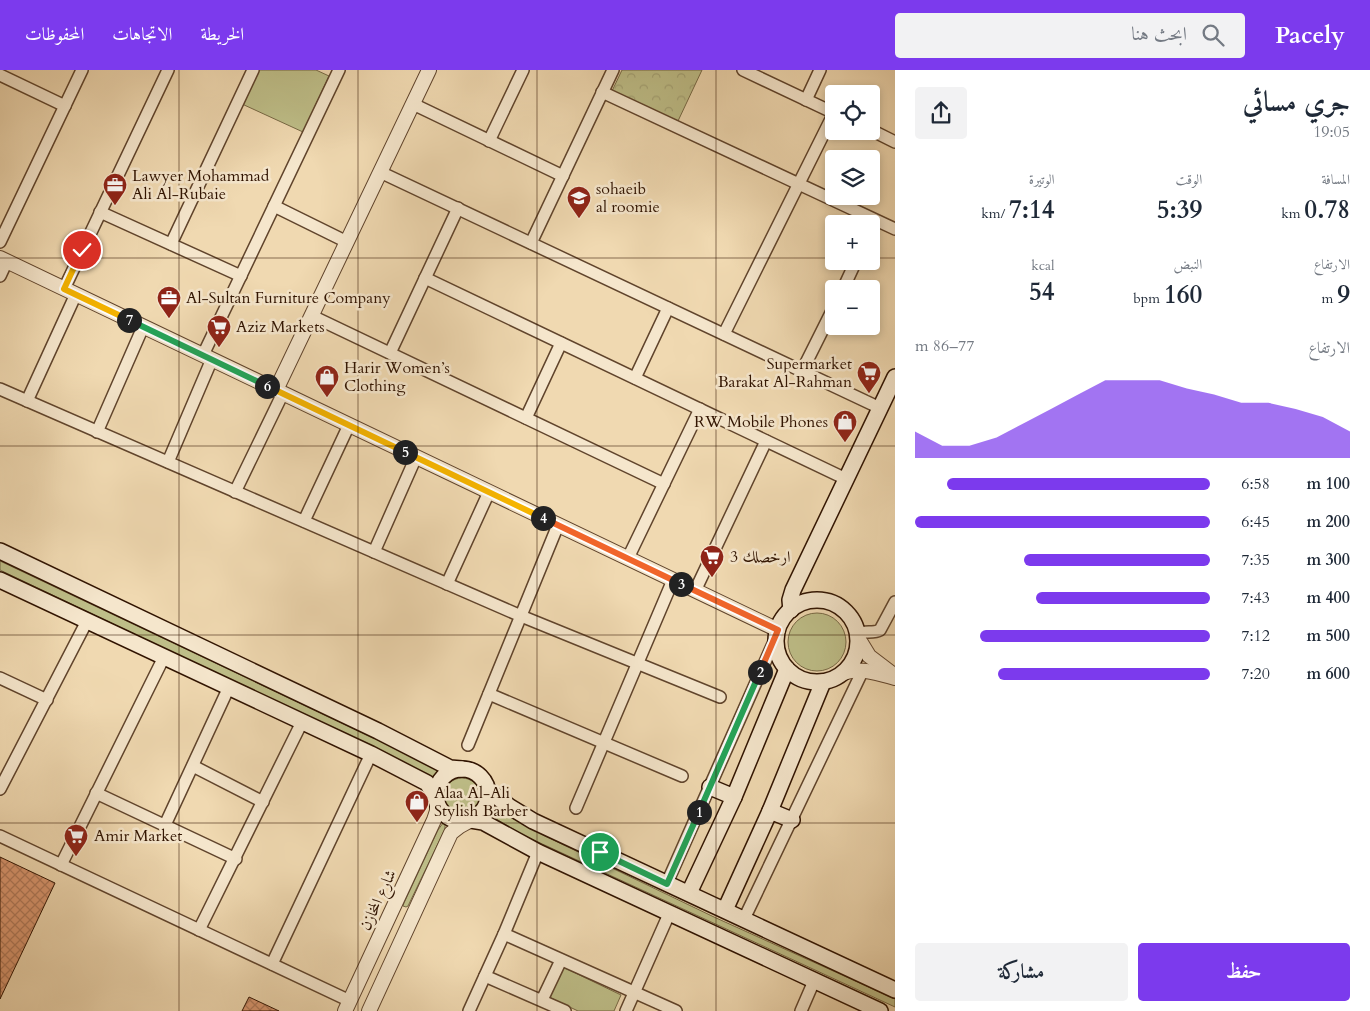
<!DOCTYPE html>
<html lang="ar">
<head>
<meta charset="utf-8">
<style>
  :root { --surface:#fff; --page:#f2f2f3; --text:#1f2937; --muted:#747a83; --accent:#7c3aed }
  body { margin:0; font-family:Cardo,Amiri,serif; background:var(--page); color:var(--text); direction:rtl; height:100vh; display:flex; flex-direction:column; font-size:19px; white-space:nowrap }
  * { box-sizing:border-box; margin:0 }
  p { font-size:16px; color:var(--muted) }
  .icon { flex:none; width:28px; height:28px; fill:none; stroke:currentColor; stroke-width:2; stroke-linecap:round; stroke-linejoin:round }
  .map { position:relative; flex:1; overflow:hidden; direction:ltr }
  .details { display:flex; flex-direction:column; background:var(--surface); width:475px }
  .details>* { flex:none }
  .controls { position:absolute; left:825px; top:15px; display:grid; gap:10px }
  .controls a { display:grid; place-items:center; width:55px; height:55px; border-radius:5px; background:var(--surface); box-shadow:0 2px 8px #0003; font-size:25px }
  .pin { position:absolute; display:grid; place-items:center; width:42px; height:42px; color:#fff; margin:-21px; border:2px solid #fff; border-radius:50%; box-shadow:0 1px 5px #0007 }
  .km { position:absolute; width:25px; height:25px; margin:-12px; border-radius:50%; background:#222; color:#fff; font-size:14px; line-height:25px; text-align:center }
  .round { display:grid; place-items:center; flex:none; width:52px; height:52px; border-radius:5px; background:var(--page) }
  .overview { display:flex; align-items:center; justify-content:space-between; height:85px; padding:0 20px }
  h1 { font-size:28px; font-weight:700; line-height:38px }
  .stats { display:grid; grid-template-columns:repeat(3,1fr); gap:8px; height:85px; padding:5px 20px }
  .stats div { display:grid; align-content:center }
  .stats b { font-size:25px; font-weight:700 }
  .stats small { font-size:14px; font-weight:400 }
  .stats p { font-size:14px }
  .chart { height:140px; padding:10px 20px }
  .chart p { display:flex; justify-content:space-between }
  .chart svg { width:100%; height:90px; margin-top:5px; fill:var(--accent); opacity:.7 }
  .button { display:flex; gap:10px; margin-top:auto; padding:10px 20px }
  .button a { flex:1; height:58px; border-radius:5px; background:var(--accent); color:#fff; font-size:20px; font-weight:700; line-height:58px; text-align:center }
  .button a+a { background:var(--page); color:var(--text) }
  ul { padding:0 20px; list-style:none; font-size:16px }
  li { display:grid; grid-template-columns:80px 60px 1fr; align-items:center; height:38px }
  li i { height:12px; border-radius:6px; background:var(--accent) }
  header { display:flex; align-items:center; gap:30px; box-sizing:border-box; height:70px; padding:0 25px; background:var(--accent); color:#fff }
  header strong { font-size:24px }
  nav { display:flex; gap:28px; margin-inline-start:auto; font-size:18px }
  .search { width:350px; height:45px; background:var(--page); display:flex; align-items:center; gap:12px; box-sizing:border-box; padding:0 18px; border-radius:5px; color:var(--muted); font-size:19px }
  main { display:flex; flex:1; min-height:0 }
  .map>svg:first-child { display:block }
  .green { fill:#bebe88; stroke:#776844 }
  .forest { fill:url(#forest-crowns); stroke:#776844 }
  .building { fill:url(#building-cross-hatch); stroke:#301300 }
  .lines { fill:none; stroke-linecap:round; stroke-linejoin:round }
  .minor-casing { stroke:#60442c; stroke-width:14 }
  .tertiary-casing { stroke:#60442c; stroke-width:16 }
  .secondary-casing { stroke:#301300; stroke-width:18 }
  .minor { stroke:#f5e6cc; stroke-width:11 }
  .tertiary { stroke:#f5e6cc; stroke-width:14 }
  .secondary { stroke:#f5e6cc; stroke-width:15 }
  .split-1-casing { stroke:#fff; stroke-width:10 }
  .split-2-casing { stroke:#fff; stroke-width:10 }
  .split-3-casing { stroke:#fff; stroke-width:10 }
  .split-4-casing { stroke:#fff; stroke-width:10 }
  .split-5-casing { stroke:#fff; stroke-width:10 }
  .split-6-casing { stroke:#fff; stroke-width:10 }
  .split-7-casing { stroke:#fff; stroke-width:10 }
  .split-8-casing { stroke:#fff; stroke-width:10 }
  .split-1 { stroke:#22a559; stroke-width:6 }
  .split-2 { stroke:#22a559; stroke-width:6 }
  .split-3 { stroke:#f0652b; stroke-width:6 }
  .split-4 { stroke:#f0652b; stroke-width:6 }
  .split-5 { stroke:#f5b400; stroke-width:6 }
  .split-6 { stroke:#f5b400; stroke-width:6 }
  .split-7 { stroke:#22a559; stroke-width:6 }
  .split-8 { stroke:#f5b400; stroke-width:6 }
  .grid { fill:none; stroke:#301300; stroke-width:1; stroke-opacity:0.55 }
  .labels { text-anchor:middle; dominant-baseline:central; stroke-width:5; stroke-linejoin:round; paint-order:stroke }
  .poi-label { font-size:16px; fill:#301300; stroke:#f5e6cc; text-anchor:start }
  .street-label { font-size:16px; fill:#301300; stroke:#f5e6cc }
</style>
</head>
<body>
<header>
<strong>Pacely</strong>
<div class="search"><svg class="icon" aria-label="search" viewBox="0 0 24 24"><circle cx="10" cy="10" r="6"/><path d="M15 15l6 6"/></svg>ابحث هنا</div>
<nav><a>الخريطة</a><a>الاتجاهات</a><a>المحفوظات</a></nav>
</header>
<main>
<section class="details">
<div class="overview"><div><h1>جري مسائي</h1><p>19:05</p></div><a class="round"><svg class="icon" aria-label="share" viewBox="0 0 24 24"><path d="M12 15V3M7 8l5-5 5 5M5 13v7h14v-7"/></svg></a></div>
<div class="stats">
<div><p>المسافة</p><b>0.78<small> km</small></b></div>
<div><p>الوقت</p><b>5:39</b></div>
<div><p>الوتيرة</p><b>7:14<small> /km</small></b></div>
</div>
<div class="stats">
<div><p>الارتفاع</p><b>9<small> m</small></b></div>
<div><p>النبض</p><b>160<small> bpm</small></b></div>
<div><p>kcal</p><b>54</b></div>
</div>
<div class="chart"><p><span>الارتفاع</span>77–86 m</p>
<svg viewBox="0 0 160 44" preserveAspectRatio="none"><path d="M0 44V31L10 38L20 38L30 34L40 27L50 20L60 13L70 6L80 6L90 6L100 10L110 13L120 17L130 17L140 20L150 24L160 31V44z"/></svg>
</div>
<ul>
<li><b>100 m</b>6:58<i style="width:89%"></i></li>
<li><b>200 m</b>6:45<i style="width:100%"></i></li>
<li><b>300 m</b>7:35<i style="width:63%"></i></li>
<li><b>400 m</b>7:43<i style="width:59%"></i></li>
<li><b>500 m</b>7:12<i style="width:78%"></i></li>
<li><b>600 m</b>7:20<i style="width:72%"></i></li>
</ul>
<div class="button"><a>حفظ</a><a>مشاركة</a></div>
</section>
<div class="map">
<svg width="895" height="941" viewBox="0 0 895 941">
  <defs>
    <pattern id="forest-crowns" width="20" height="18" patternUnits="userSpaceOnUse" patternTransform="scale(1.25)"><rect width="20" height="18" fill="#bebe88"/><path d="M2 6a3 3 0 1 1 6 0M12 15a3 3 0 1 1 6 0" fill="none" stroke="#a4a274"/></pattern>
    <pattern id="building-cross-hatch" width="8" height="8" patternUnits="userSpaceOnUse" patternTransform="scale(1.25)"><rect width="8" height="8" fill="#d9966f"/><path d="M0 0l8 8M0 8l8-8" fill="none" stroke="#b07959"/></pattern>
  </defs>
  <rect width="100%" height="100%" fill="#f0d9b1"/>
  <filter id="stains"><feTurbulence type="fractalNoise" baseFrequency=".004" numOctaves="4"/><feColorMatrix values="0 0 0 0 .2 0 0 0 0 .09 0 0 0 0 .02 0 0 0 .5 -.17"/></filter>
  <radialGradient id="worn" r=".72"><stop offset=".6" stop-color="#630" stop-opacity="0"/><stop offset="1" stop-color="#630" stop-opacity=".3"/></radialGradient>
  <!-- green -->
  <g class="green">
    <path d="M258,0H316L329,6L303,62L242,34Z"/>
    <path d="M0,491L441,700L442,702L436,710L430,705L0,500Z"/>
    <circle cx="817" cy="572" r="29"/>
    <circle cx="462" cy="726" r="18"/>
    <path d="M495,739L545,766L714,847L895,929V937L523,765L493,747L491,744Z"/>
    <path d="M443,753L445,755V759L408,836L406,837L403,836L404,833L438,760Z"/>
    <path d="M563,897L621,925L614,941H578L549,927Z"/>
  </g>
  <!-- forest -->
  <path class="forest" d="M622,0H702L678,51L612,21Z"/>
  <!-- building -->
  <g class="building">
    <path d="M0,787L55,813L0,929Z"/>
    <path d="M249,927L279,941H242Z"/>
  </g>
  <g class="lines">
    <defs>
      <g id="minor">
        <path d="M0,5L65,36"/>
        <path d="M602,22L895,159"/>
        <path d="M806,30L820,0"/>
        <path d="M413,34L563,106"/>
        <path d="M871,60L895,72"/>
        <path d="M489,71L523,0"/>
        <path d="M380,102L880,338"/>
        <path d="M274,136L347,172"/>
        <path d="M100,142L241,206"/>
        <path d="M0,172L82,0"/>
        <path d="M531,173L613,0"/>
        <path d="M171,174L253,0"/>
        <path d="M0,206L7,191"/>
        <path d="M425,208L846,409"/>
        <path d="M64,219L168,0"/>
        <path d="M843,219L856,191"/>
        <path d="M312,246L664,414"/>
        <path d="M724,264L834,43L743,0"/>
        <path d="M390,283L458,138"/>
        <path d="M203,285L339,0"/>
        <path d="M802,301L834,237"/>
        <path d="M635,308L668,238"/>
        <path d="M0,319L521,546L720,627"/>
        <path d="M27,331L76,224"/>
        <path d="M526,348L561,273"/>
        <path d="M97,362L143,257"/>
        <path d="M168,392L212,289"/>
        <path d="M235,422L283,323"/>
        <path d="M304,451L349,355"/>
        <path d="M374,482L416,387"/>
        <path d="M628,488L700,339"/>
        <path d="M447,514L489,422"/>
        <path d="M695,521L766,371"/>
        <path d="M857,564C865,560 873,564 880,560L895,532"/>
        <path d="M0,608L47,630"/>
        <path d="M489,624L682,706"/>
        <path d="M468,675L558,455"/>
        <path d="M193,696L263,732"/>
        <path d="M0,719L87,551"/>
        <path d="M96,723L236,789"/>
        <path d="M576,738L673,510"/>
        <path d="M165,755L229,617"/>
        <path d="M0,766L350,931"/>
        <path d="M61,795L164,587"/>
        <path d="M667,813L777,565"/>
        <path d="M744,849L863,600"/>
        <path d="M199,860L302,652"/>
        <path d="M504,864L676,941"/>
        <path d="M272,894L371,684"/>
        <path d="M485,906L565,941"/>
        <path d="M542,930L561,890"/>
        <path d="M469,941L504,864L538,782"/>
        <path d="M626,941L669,844"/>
        <path d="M801,941L814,911"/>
      </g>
      <g id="tertiary">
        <path d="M0,188L778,560"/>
        <path d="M276,320L429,0"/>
        <path d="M858,568L869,586L890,602"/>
        <path d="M843,603C861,597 877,603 895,608"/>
        <path d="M345,941L434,750L437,741V732"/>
        <path d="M369,941L451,763L460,756L471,750"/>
      </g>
      <g id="secondary">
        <path d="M0,481L378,661L450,698L462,699"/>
        <path d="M0,510L371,684L427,713L433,723L437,732"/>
        <circle cx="817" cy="571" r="41"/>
        <path d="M791,540L790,530L793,520L895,307"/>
        <circle cx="462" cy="725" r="26"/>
        <path d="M710,717L734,727"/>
        <path d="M488,720L510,737L533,751L895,920"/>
        <path d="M770,741L792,750"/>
        <path d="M471,750L483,752L538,782L880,941"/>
        <path d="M689,823L734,727L787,599"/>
        <path d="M725,840L770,741L823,612"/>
      </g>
    </defs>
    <!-- minor casing -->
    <use href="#minor" class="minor-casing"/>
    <!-- tertiary casing -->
    <use href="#tertiary" class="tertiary-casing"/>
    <!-- secondary casing -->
    <use href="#secondary" class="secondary-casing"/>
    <!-- minor -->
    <use href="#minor" class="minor"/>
    <!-- tertiary -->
    <use href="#tertiary" class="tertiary"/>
    <!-- secondary -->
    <use href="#secondary" class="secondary"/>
  </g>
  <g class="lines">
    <defs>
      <path id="split-1" d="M600,782L667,814L699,742"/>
      <path id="split-2" d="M699,742L760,602"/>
      <path id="split-3" d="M681,514L778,560L760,602"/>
      <path id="split-4" d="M543,448L681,514"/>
      <path id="split-5" d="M405,382L543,448"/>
      <path id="split-6" d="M267,316L405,382"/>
      <path id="split-7" d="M129,250L267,316"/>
      <path id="split-8" d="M82,180L64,219L129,250"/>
    </defs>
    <!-- split-1 casing -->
    <use href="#split-1" class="split-1-casing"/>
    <!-- split-2 casing -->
    <use href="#split-2" class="split-2-casing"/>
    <!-- split-3 casing -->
    <use href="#split-3" class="split-3-casing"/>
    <!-- split-4 casing -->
    <use href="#split-4" class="split-4-casing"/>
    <!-- split-5 casing -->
    <use href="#split-5" class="split-5-casing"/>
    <!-- split-6 casing -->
    <use href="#split-6" class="split-6-casing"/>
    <!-- split-7 casing -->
    <use href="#split-7" class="split-7-casing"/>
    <!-- split-8 casing -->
    <use href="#split-8" class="split-8-casing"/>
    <!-- split-1 -->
    <use href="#split-1" class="split-1"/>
    <!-- split-2 -->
    <use href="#split-2" class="split-2"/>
    <!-- split-3 -->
    <use href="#split-3" class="split-3"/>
    <!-- split-4 -->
    <use href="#split-4" class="split-4"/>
    <!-- split-5 -->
    <use href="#split-5" class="split-5"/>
    <!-- split-6 -->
    <use href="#split-6" class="split-6"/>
    <!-- split-7 -->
    <use href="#split-7" class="split-7"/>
    <!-- split-8 -->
    <use href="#split-8" class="split-8"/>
  </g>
  <!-- grid -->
  <path class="grid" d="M179,0V941M358,0V941M537,0V941M716,0V941M0,188H834M871,188H895M0,376H895M0,565H895M0,753H895"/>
  <!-- icons -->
  <defs>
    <symbol id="office-pin" viewBox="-11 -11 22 30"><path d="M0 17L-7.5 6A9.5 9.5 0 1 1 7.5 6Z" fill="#8f2418" stroke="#f5e6cc"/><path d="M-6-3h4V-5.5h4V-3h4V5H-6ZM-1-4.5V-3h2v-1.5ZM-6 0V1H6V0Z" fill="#fff"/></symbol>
    <symbol id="school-pin" viewBox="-11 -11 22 30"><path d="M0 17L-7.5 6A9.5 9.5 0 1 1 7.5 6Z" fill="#8f2418" stroke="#f5e6cc"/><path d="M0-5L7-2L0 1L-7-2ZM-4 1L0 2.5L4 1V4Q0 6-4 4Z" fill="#fff"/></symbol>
    <symbol id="supermarket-pin" viewBox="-11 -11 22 30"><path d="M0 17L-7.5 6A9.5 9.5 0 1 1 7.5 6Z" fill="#8f2418" stroke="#f5e6cc"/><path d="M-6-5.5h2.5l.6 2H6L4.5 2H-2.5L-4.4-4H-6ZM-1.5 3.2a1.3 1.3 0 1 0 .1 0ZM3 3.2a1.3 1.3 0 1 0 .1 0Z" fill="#fff"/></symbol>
    <symbol id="shop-pin" viewBox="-11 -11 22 30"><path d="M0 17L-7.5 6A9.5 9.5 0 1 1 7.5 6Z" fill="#8f2418" stroke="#f5e6cc"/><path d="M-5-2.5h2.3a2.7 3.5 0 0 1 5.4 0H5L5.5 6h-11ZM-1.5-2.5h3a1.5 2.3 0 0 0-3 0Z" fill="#fff"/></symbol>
  </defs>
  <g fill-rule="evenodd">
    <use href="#office-pin" x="101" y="101" width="28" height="38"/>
    <use href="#school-pin" x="565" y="114" width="28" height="38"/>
    <use href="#office-pin" x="155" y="214" width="28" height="38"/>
    <use href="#supermarket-pin" x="205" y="243" width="28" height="38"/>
    <use href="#supermarket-pin" x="855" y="289" width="28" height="38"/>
    <use href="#shop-pin" x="313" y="293" width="28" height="38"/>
    <use href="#shop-pin" x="831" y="338" width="28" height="38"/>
    <use href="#supermarket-pin" x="698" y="473" width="28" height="38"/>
    <use href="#shop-pin" x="403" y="718" width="28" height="38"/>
    <use href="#supermarket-pin" x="62" y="752" width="28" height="38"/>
  </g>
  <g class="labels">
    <!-- poi labels -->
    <g class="poi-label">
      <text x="132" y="106">Lawyer Mohammad<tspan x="132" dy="18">Ali Al-Rubaie</tspan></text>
      <text x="596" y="119">sohaeib<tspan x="596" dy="18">al roomie</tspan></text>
      <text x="186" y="228">Al-Sultan Furniture Company</text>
      <text x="236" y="257">Aziz Markets</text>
      <text x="852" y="294" text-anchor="end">Supermarket<tspan x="852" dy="18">Barakat Al-Rahman</tspan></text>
      <text x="344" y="298">Harir Women’s<tspan x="344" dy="18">Clothing</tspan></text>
      <text x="828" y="352" text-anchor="end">RW Mobile Phones</text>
      <text x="730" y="487">ارخصلك 3</text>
      <text x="434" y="723">Alaa Al-Ali<tspan x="434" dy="18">Stylish Barber</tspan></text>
      <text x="94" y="766">Amir Market</text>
    </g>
    <!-- street labels -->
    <g class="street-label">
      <text transform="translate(378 830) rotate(-65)">شارع المخازن</text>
    </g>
  </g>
  <rect width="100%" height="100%" filter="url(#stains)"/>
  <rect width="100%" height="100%" fill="url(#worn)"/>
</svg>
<div class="controls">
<a><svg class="icon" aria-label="locate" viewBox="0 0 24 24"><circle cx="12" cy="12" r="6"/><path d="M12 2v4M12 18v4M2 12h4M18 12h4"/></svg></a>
<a><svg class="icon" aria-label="layers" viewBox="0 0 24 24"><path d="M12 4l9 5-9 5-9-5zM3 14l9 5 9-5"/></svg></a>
<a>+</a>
<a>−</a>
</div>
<div class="pin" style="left:600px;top:782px;background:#1e9e55"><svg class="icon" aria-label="arrive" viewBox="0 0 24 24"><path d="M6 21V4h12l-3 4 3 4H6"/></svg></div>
<div class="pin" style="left:82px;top:180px;background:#d93025"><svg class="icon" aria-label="check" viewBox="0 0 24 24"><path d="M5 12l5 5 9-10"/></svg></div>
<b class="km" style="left:699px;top:742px">1</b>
<b class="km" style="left:760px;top:602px">2</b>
<b class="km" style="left:681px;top:514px">3</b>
<b class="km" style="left:543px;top:448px">4</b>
<b class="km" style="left:405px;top:382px">5</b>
<b class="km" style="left:267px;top:316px">6</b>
<b class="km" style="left:129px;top:250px">7</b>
</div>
</main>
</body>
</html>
